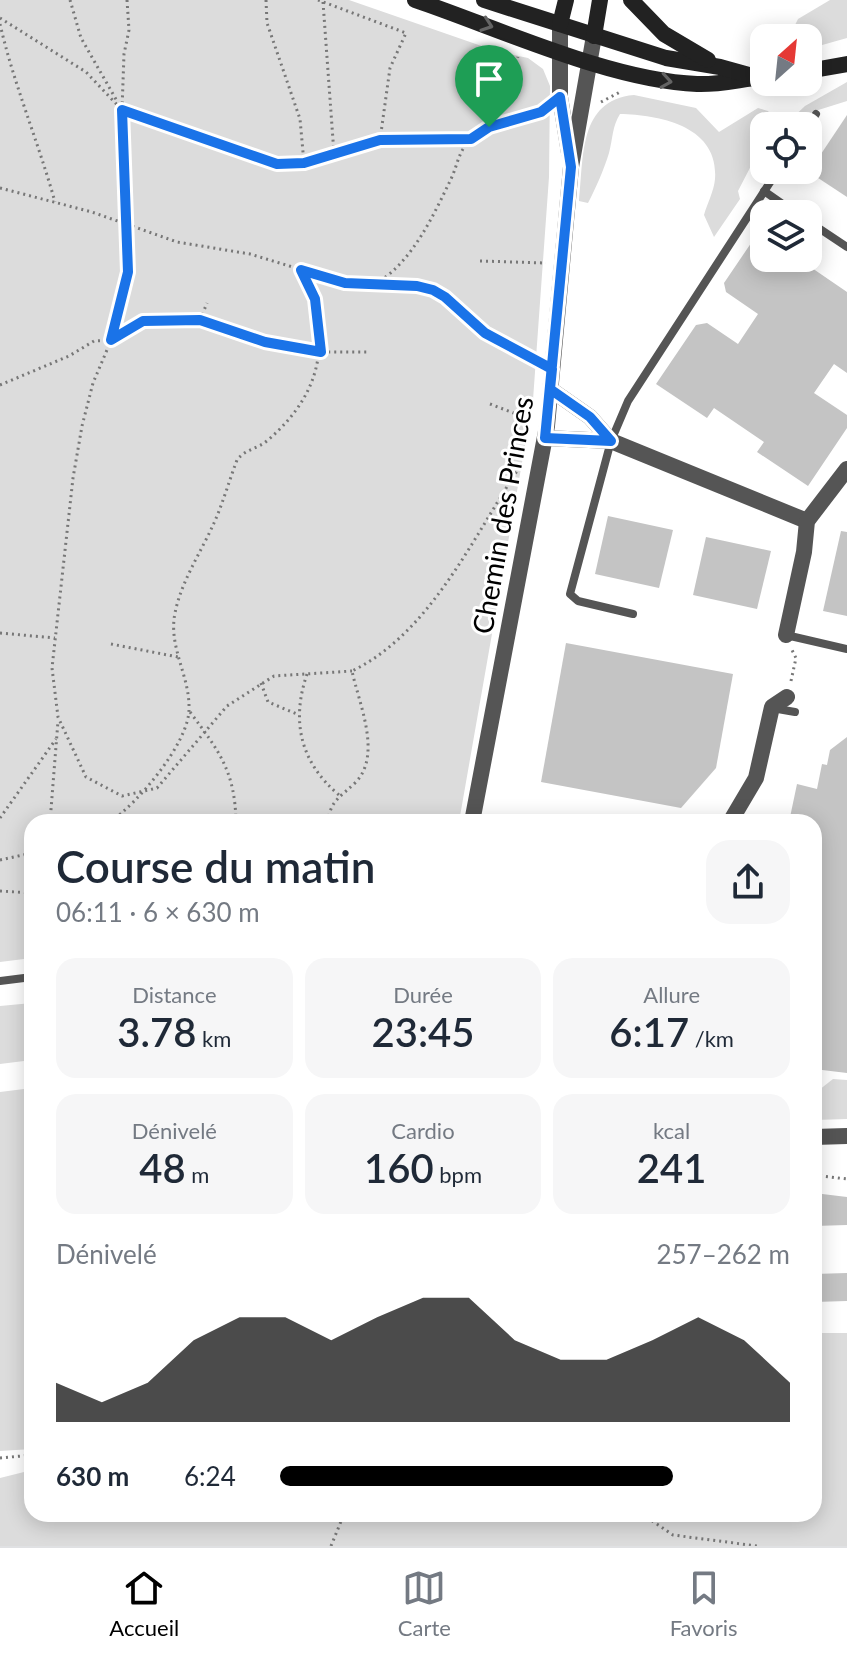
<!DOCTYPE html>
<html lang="fr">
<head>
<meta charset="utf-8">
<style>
  :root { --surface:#fff; --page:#f6f6f7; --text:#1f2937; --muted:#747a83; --line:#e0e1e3; --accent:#000 }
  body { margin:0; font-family:Lato,sans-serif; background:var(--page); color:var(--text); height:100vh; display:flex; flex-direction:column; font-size:30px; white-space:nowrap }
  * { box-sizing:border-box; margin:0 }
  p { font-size:26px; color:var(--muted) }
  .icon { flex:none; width:44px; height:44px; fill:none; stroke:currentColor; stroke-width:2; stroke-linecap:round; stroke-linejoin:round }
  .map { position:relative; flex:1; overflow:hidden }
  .side { position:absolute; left:24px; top:814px; width:798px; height:708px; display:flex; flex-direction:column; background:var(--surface); border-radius:24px; box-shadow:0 4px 20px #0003 }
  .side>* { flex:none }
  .needle { width:52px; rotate:27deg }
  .controls { position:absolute; left:750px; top:24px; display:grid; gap:16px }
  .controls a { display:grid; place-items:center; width:72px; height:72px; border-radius:16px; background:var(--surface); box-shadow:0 4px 20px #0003; font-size:40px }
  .pin { position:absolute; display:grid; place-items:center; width:68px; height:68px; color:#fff; margin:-82px -34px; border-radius:50% 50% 50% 0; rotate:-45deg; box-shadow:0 0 8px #0007 }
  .pin .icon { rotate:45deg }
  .round { display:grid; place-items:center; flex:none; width:84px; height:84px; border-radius:24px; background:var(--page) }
  .overview { display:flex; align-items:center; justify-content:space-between; height:136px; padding:0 32px }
  h1 { font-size:44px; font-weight:600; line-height:60px }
  .figures { display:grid; grid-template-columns:repeat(3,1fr); gap:12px; height:136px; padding:8px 32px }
  .figures div { display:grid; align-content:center; border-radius:20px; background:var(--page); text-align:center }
  .figures b { font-size:40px; font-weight:600 }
  .figures small { font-size:22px; font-weight:400 }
  .figures p { font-size:22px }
  .chart { height:224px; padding:16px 32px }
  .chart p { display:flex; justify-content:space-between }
  .chart svg { width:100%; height:144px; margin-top:8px; fill:var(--accent); opacity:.7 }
  ul { padding:0 32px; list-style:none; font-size:26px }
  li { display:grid; grid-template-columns:128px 96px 1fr; align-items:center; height:60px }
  li i { height:20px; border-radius:10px; background:var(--accent) }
  .tabs { display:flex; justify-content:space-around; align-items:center; height:112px; border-top:2px solid var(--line); background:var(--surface); font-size:22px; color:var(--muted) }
  .tabs a { display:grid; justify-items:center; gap:4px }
  .tabs .on { color:var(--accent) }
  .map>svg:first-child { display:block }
  .green { fill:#dcdcdc }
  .building { fill:#c4c4c4 }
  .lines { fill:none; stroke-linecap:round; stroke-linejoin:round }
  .path { stroke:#777; stroke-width:3; stroke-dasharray:2 4; stroke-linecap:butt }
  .lane { stroke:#555; stroke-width:8 }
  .street { stroke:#555; stroke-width:16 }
  .secondary { stroke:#222; stroke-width:16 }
  .oneway { stroke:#646464 }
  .route-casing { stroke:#fff; stroke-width:16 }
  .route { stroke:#1a73e8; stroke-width:10 }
  .labels { text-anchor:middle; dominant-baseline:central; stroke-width:6; stroke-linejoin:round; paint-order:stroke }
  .street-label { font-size:28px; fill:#000; stroke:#fff }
</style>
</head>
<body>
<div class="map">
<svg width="847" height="1546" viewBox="0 0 847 1546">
  <rect width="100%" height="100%" fill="#fff"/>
  <!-- green -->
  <g class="green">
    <path d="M0,0H349L496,51L528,58L543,69L550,86L549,177L533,400L459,822H32V958L0,962Z"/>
    <path d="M830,0H847V38L808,49V38H795L792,31L798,19Z"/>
    <path d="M847,82V101L812,112L799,126H784L805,106Z"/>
    <path d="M634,95L696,108L719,132L758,108L768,111L779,126H764V139L758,136L754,141L753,162L738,191L740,199L714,237L704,215C707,204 714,191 715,179C719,126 660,115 620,114C612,127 613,138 609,153C604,169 596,188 588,203L579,201C584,158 578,100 634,95Z"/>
    <path d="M32,1003V1060L0,1064V1006Z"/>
    <path d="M833,1079L847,1080V1119L814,1120V1094Z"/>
    <path d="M32,1088V1449L0,1451V1092Z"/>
    <path d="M814,1333H847V1546H0V1478L32,1470V1514H814Z"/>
  </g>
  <!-- building -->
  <g class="building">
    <path d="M847,115V197L809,172Z"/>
    <path d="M764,224V258H814L809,266L847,292V373L834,364L814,393L847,415V428L808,486L757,452L764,442L714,408L707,418L656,384L696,325L707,323L738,344L758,314L726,292L724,283Z"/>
    <path d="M608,516L673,530L659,588L595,574Z"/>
    <path d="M841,531L847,532V616L823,611Z"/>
    <path d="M706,537L771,551L757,609L693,595Z"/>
    <path d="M566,643L733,674L716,768L681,808L541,782Z"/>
    <path d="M847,737V1073L814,1069V822H789L797,784L817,789L822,764L827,765L830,750Z"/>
    <path d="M814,1193L847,1197V1225L814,1226Z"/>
    <path d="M847,1273V1301L814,1302V1274Z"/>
  </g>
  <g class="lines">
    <!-- path -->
    <g class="path">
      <path d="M70,0L81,38L117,101"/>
      <path d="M127,0L129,30L124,54L122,110L128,272L115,331L93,383L82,426L73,478L52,668L58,717L86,777L122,796L157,788L227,706L274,676L352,671"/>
      <path d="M266,0L267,23L300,119L304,163"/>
      <path d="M318,0L406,33L390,68L380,140"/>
      <path d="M323,2L334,154"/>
      <path d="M0,18L86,72L122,110L277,164L304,163L380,140L471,139L489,127L518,57"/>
      <path d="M0,24C14,85 38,141 55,202"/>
      <path d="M776,90L796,85"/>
      <path d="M601,102L622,91"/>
      <path d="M489,127L546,109"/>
      <path d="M0,188L92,212L177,242L250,254L345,283L433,290L445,297L485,333L534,360"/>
      <path d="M480,261L546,263"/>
      <path d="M375,284C412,263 433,216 451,179C458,164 458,152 470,140"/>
      <path d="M200,320L207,303"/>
      <path d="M0,385L69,356L94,341L111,340L143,321L200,320L265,342L321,352H369"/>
      <path d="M490,404L532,420"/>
      <path d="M0,633L55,638"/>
      <path d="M111,644L178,657"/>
      <path d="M307,674C291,721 300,762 339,795"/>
      <path d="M791,681L796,658L792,650"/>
      <path d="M261,683L268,702L297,714"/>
      <path d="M190,712C219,751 235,771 236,822"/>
      <path d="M0,818L56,739"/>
      <path d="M50,822L58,721"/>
      <path d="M110,822C137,804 189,743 189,709C190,676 168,647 175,613C181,582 201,552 214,523C223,503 229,481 237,460C245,449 258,449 268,440C325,391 332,335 301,270"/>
      <path d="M328,822C330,800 342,796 356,782C382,754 359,704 352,671C431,633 474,535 521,465"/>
      <path d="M0,860L32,853"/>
      <path d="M0,891L32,893"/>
      <path d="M814,1175L847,1179"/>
      <path d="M0,1458L32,1455"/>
      <path d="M642,1514L673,1535L757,1546"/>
      <path d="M331,1546L344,1514"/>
    </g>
    <!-- lane -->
    <g class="lane">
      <path d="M808,126L816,114"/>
      <path d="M764,191L797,214"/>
      <path d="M808,221L847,247"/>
      <path d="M633,614L578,601L570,594L611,441L628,401L778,170"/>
      <path d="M786,635L847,649"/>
      <path d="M772,708L795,712"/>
      <path d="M0,981L32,977"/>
    </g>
    <!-- street -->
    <g class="street">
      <path d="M560,24V97L569,153"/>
      <path d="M550,389L590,417L611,441"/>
      <path d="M545,438L611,441L807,521"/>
      <path d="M786,635L804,552L807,521L847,469"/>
      <path d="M472,822L547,426L571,167L594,36"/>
      <path d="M730,822L756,778L772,707L787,697"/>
      <path d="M814,1137L847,1136"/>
    </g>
    <!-- secondary -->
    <g class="secondary">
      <path d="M415,0C498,28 611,81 697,84C720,85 741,79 764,77"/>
      <path d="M484,0L666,58L720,67L756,77"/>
      <path d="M631,0L664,34L708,60"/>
      <path d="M560,24L566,0"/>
      <path d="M594,36L600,0"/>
      <path d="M808,71L847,64"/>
    </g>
  </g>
  <!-- one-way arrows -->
  <defs><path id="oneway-chevron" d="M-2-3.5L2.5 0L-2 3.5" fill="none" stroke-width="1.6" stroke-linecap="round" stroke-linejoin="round" transform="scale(2)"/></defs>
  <g class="oneway">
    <use href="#oneway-chevron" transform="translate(487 25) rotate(19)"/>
    <use href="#oneway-chevron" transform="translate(666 81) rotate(9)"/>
  </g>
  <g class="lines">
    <defs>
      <path id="route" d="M489,127L471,139L380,140L304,163L277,164L122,110L128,272L111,340L143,321L200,320L265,342L321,352L315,299L301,270L345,283L417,286L433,290L445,297L485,333L552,369L550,389L590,417L611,441L545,438L571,167L560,97L541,112L489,127"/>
    </defs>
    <!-- route casing -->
    <use href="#route" class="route-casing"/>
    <!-- route -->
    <use href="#route" class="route"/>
  </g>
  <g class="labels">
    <!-- street labels -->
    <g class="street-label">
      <text transform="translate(502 515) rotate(-80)">Chemin des Princes</text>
    </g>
  </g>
</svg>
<div class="controls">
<a><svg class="needle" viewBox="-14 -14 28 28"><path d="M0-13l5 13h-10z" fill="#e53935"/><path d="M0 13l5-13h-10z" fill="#747a83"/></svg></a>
<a><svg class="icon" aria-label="locate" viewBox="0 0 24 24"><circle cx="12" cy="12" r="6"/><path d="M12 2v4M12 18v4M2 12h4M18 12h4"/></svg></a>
<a><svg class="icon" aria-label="layers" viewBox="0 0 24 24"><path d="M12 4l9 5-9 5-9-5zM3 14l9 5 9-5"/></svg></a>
</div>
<div class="pin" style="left:489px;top:127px;background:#1e9e55"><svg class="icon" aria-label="arrive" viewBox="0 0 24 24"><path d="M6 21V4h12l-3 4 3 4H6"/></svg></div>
<section class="side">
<div class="overview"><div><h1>Course du matin</h1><p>06:11 · 6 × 630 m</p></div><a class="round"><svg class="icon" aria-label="share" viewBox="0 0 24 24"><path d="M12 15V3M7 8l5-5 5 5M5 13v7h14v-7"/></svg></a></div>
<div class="figures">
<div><p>Distance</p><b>3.78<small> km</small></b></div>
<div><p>Durée</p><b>23:45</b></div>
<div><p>Allure</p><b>6:17<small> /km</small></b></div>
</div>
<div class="figures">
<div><p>Dénivelé</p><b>48<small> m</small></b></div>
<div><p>Cardio</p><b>160<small> bpm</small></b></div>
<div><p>kcal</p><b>241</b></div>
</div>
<div class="chart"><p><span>Dénivelé</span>257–262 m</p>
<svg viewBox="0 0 160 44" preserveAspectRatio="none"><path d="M0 44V32L10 38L20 32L30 19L40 12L50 12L60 19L70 12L80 6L90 6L100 19L110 25L120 25L130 19L140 12L150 19L160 32V44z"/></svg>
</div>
<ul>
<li><b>630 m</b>6:24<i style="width:77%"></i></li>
</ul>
</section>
</div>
<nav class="tabs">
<a class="on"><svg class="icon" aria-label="home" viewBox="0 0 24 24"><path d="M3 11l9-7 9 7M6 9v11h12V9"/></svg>Accueil</a>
<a><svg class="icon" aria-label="map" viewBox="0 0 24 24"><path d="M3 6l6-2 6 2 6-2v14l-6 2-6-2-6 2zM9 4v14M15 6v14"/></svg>Carte</a>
<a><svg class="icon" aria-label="saved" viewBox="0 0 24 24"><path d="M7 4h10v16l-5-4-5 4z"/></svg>Favoris</a>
</nav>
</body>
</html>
